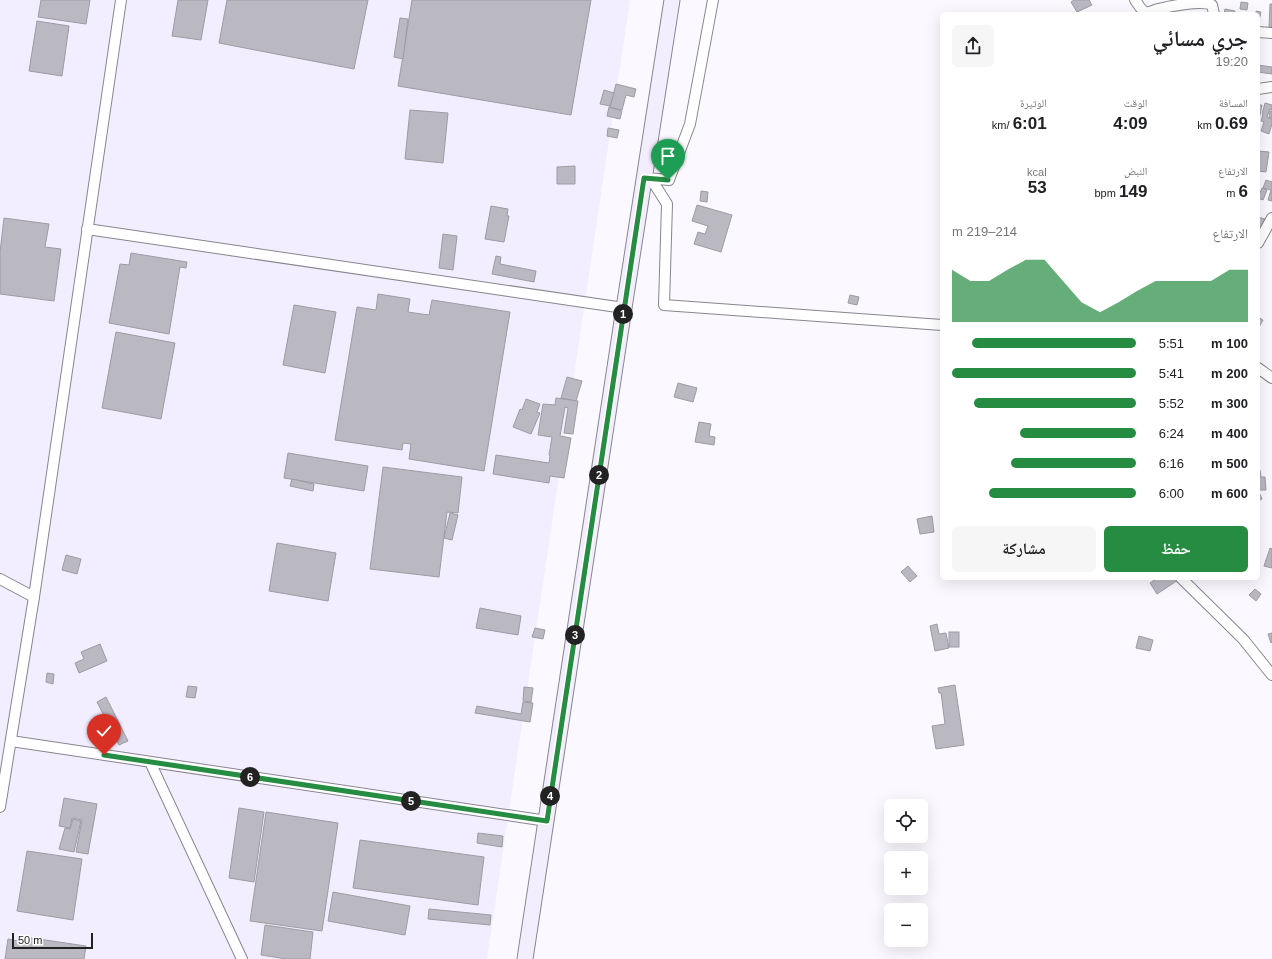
<!DOCTYPE html>
<html lang="ar">
<head>
<meta charset="utf-8">
<style>
  :root { --surface:#fff; --page:#f6f6f6; --text:#202124; --muted:#757577; --accent:#258c42 }
  body { margin:0; font-family:Arial,"Noto Naskh Arabic",sans-serif; background:var(--page); color:var(--text); direction:rtl; height:100vh; display:flex; flex-direction:column; font-size:15px; white-space:nowrap }
  * { box-sizing:border-box; margin:0 }
  p { font-size:13px; color:var(--muted) }
  .icon { flex:none; width:22px; height:22px; fill:none; stroke:currentColor; stroke-width:2; stroke-linecap:round; stroke-linejoin:round }
  .map { position:relative; flex:1; overflow:hidden; direction:ltr }
  .drawer { position:absolute; left:940px; top:12px; width:320px; height:568px; display:flex; flex-direction:column; background:var(--surface); border-radius:6px; box-shadow:0 4px 16px #0002; direction:rtl }
  .drawer>* { flex:none }
  .buttons { position:absolute; left:884px; top:799px; display:grid; gap:8px }
  .buttons a { display:grid; place-items:center; width:44px; height:44px; border-radius:6px; background:var(--surface); box-shadow:0 4px 16px #0002; font-size:20px }
  .scale { position:absolute; left:12px; bottom:10px; width:81px; box-sizing:border-box; padding-left:4px; border:2px solid #212023; border-top:0; font-size:11px; line-height:14px; white-space:nowrap; color:#212023; -webkit-text-stroke:3px #fff; paint-order:stroke }
  .pin { position:absolute; display:grid; place-items:center; width:34px; height:34px; color:#fff; margin:-41px -17px; border-radius:50% 50% 50% 0; rotate:-45deg; box-shadow:0 0 4px #0007 }
  .pin .icon { rotate:45deg }
  .km { position:absolute; width:20px; height:20px; margin:-10px; border-radius:50%; background:#222; color:#fff; font-size:11px; line-height:20px; text-align:center }
  .round { display:grid; place-items:center; flex:none; width:42px; height:42px; border-radius:6px; background:var(--page) }
  .headline { display:flex; align-items:center; justify-content:space-between; height:68px; padding:0 12px }
  h1 { font-size:22px; font-weight:600; line-height:30px }
  .metrics { display:grid; grid-template-columns:repeat(3,1fr); gap:6px; height:68px; padding:4px 12px }
  .metrics div { display:grid; align-content:center }
  .metrics b { font-size:17px; font-weight:600 }
  .metrics small { font-size:11px; font-weight:400 }
  .metrics p { font-size:11px }
  .chart { height:112px; padding:8px 12px }
  .chart p { display:flex; justify-content:space-between }
  .chart svg { width:100%; height:72px; margin-top:4px; fill:var(--accent); opacity:.7 }
  .cta { display:flex; gap:8px; margin-top:auto; padding:8px 12px }
  .cta a { flex:1; height:46px; border-radius:6px; background:var(--accent); color:#fff; font-size:16px; font-weight:600; line-height:46px; text-align:center }
  .cta a+a { background:var(--page); color:var(--text) }
  ul { padding:0 12px; list-style:none; font-size:13px }
  li { display:grid; grid-template-columns:64px 48px 1fr; align-items:center; height:30px }
  li i { height:10px; border-radius:5px; background:var(--accent) }
  .map>svg:first-child { display:block }
  .built { fill:#f3eeff }
  .building { fill:#bab8c1; stroke:#9d9ba3 }
  .lines { fill:none; stroke-linecap:round; stroke-linejoin:round }
  .street-casing { stroke:#88858e; stroke-width:12 }
  .secondary-casing { stroke:#88858e; stroke-width:17 }
  .street { stroke:#fff; stroke-width:10 }
  .secondary { stroke:#f3eefe; stroke-width:15 }
  .route-casing { stroke:#fff; stroke-width:8 }
  .route { stroke:#258c42; stroke-width:5 }
</style>
</head>
<body>
<div class="map">
<svg width="1272" height="959" viewBox="0 0 1272 959">
  <rect width="100%" height="100%" fill="#fbf9ff"/>
  <!-- built -->
  <path class="built" d="M0,0H630L487,959H0Z"/>
  <!-- building -->
  <g class="building">
    <path d="M41,0H90L86,24L38,17Z"/>
    <path d="M178,0H208L201,40L172,36Z"/>
    <path d="M227,0H368L354,69L219,43Z"/>
    <path d="M412,0H591L571,115L398,86Z"/>
    <path d="M1074,0H1089L1092,5L1077,12L1071,2Z"/>
    <path d="M1241,2L1248,3L1247,10L1240,9Z"/>
    <path d="M1270,4H1272V27H1269Z"/>
    <path d="M1225,9L1235,11V14H1224Z"/>
    <path d="M1256,11L1261,12L1259,21H1258V14H1256Z"/>
    <path d="M400,18L408,19L403,59L394,57Z"/>
    <path d="M37,21L69,26L62,76L29,71Z"/>
    <path d="M1258,65L1272,67V74L1258,72Z"/>
    <path d="M616,84L636,89L634,97L626,95L622,110L610,107Z"/>
    <path d="M604,90L614,93L610,106L600,104Z"/>
    <path d="M1265,103L1272,105V110L1270,109L1267,117L1272,119V124L1269,134L1261,131L1264,122L1261,121L1263,114H1262Z"/>
    <path d="M1258,105H1262L1258,125Z"/>
    <path d="M609,107L622,111L620,119L607,116Z"/>
    <path d="M410,110L448,113L443,163L405,159Z"/>
    <path d="M1270,111H1272V118H1269Z"/>
    <path d="M608,128L619,130L617,138L607,136Z"/>
    <path d="M1258,151L1269,152L1266,172L1258,171Z"/>
    <path d="M575,166V184H557V167Z"/>
    <path d="M1266,180L1272,182V201L1268,200L1271,190L1263,188Z"/>
    <path d="M1262,188L1267,190L1263,200L1258,198Z"/>
    <path d="M701,191L708,192L707,202L700,201Z"/>
    <path d="M697,205L732,215L721,252L694,244L698,232L705,234L708,226L692,221Z"/>
    <path d="M491,206L508,209L507,216H509L504,242L485,239Z"/>
    <path d="M1258,217L1265,219L1263,227L1258,225Z"/>
    <path d="M4,218L49,224L45,247L61,249L54,301L0,294V252Z"/>
    <path d="M443,234L457,236L453,270L439,268Z"/>
    <path d="M131,253L187,262L186,268L180,267L169,334L109,323L120,264L129,265Z"/>
    <path d="M496,256L501,257L500,264L536,271L534,282L492,274Z"/>
    <path d="M378,294L410,299L408,312L429,315L432,300L510,312L484,471L409,459L411,444L403,443L402,450L335,440L357,307L376,310Z"/>
    <path d="M850,295L859,297L857,305L848,303Z"/>
    <path d="M294,305L336,312L325,373L283,365Z"/>
    <path d="M1258,317L1263,320L1258,329Z"/>
    <path d="M116,332L175,343L161,419L102,408Z"/>
    <path d="M567,377L582,381L576,401L561,398Z"/>
    <path d="M678,383L697,388L693,402L674,397Z"/>
    <path d="M556,398L578,401L573,434L564,433L568,408L565,407L560,436L571,438L564,478L550,476L549,483L493,474L496,455L549,463L550,456L549,455L552,437L538,435L543,404L555,405Z"/>
    <path d="M526,399L540,404L537,412L540,413L531,434L513,427L520,409L522,410Z"/>
    <path d="M699,422L711,424L709,436L715,437L714,445L695,442Z"/>
    <path d="M288,453L368,466L364,491L284,478Z"/>
    <path d="M383,467L462,477L458,513L447,512L439,577L370,569Z"/>
    <path d="M1260,470L1261,477H1265L1266,490H1258V471Z"/>
    <path d="M292,479L314,484L313,491L290,486Z"/>
    <path d="M1258,490L1262,499L1258,501Z"/>
    <path d="M450,513L458,515L452,540L444,538Z"/>
    <path d="M932,516L934,532L920,534L917,519Z"/>
    <path d="M277,543L336,553L328,601L269,591Z"/>
    <path d="M1270,548L1272,549V568L1264,566Z"/>
    <path d="M66,555L81,559L77,574L62,570Z"/>
    <path d="M908,566L917,576L910,582L901,572Z"/>
    <path d="M1158,578H1176L1178,580L1157,594L1150,583Z"/>
    <path d="M1255,589L1261,594L1256,601L1249,595Z"/>
    <path d="M480,608L521,616L518,635L476,628Z"/>
    <path d="M937,624L939,634L946,633L949,648L935,651L930,626Z"/>
    <path d="M535,628L545,630L543,639L532,637Z"/>
    <rect x="949" y="632" width="10" height="15"/>
    <path d="M1272,633V642L1271,643L1268,634Z"/>
    <path d="M1139,636L1153,640L1150,651L1136,648Z"/>
    <path d="M100,644L107,661L79,673L75,663L84,659L81,652Z"/>
    <path d="M47,673L54,674L53,684L46,682Z"/>
    <path d="M955,685L964,745L936,749L932,726L945,724L941,693H939L938,688Z"/>
    <path d="M188,686L197,687L195,698L186,697Z"/>
    <path d="M524,687L533,688L531,702L523,701Z"/>
    <path d="M106,697L128,741L119,745L97,702Z"/>
    <path d="M523,702L533,703L530,722L475,713L477,706L521,714Z"/>
    <path d="M64,798L97,804L88,854L76,852L82,820L72,818L70,828L59,826Z"/>
    <path d="M239,808L264,812L254,882L229,878Z"/>
    <path d="M266,812L338,823L322,931L250,921Z"/>
    <path d="M73,819L81,821L74,852L59,849L65,828L70,829Z"/>
    <path d="M478,833L503,836L502,847L477,843Z"/>
    <path d="M360,840L484,857L478,905L353,888Z"/>
    <path d="M27,851L82,859L73,920L17,911Z"/>
    <path d="M333,892L410,906L405,935L328,921Z"/>
    <path d="M429,909L491,915L490,925L428,919Z"/>
    <path d="M265,925L313,932L310,959H287L261,955Z"/>
    <path d="M18,936L86,946L84,959H5L8,939L18,941Z"/>
  </g>
  <g class="lines">
    <defs>
      <g id="street">
        <path d="M1135,0C1138,4 1141,10 1145,12C1149,13 1154,10 1158,9C1171,6 1201,0 1212,5L1214,14"/>
        <path d="M1258,32L1272,33"/>
        <path d="M1258,89L1272,87"/>
        <path d="M644,178L655,185L667,204L664,305L942,325"/>
        <path d="M647,178L669,180L690,124L713,0"/>
        <path d="M87,229L624,308"/>
        <path d="M1258,243L1272,218"/>
        <path d="M1258,368L1272,378"/>
        <path d="M1181,578L1243,639L1272,675"/>
        <path d="M0,579L34,597"/>
        <path d="M11,741L547,821"/>
        <path d="M150,762L242,959"/>
        <path d="M0,807L34,597L121,0"/>
      </g>
      <path id="secondary" d="M525,959L624,308L672,0"/>
    </defs>
    <!-- street casing -->
    <use href="#street" class="street-casing"/>
    <!-- secondary casing -->
    <use href="#secondary" class="secondary-casing"/>
    <!-- street -->
    <use href="#street" class="street"/>
    <!-- secondary -->
    <use href="#secondary" class="secondary"/>
  </g>
  <g class="lines">
    <defs>
      <path id="route" d="M104,755L547,821L644,178L668,180"/>
    </defs>
    <!-- route casing -->
    <use href="#route" class="route-casing"/>
    <!-- route -->
    <use href="#route" class="route"/>
  </g>
</svg>
<div class="buttons">
<a><svg class="icon" aria-label="locate" viewBox="0 0 24 24"><circle cx="12" cy="12" r="6"/><path d="M12 2v4M12 18v4M2 12h4M18 12h4"/></svg></a>
<a>+</a>
<a>−</a>
</div>
<div class="scale">50 m</div>
<div class="pin" style="left:668px;top:180px;background:#1e9e55"><svg class="icon" aria-label="arrive" viewBox="0 0 24 24"><path d="M6 21V4h12l-3 4 3 4H6"/></svg></div>
<div class="pin" style="left:104px;top:755px;background:#d93025"><svg class="icon" aria-label="check" viewBox="0 0 24 24"><path d="M5 12l5 5 9-10"/></svg></div>
<b class="km" style="left:623px;top:314px">1</b>
<b class="km" style="left:599px;top:475px">2</b>
<b class="km" style="left:575px;top:635px">3</b>
<b class="km" style="left:550px;top:796px">4</b>
<b class="km" style="left:411px;top:801px">5</b>
<b class="km" style="left:250px;top:777px">6</b>
<section class="drawer">
<div class="headline"><div><h1>جري مسائي</h1><p>19:20</p></div><a class="round"><svg class="icon" aria-label="share" viewBox="0 0 24 24"><path d="M12 15V3M7 8l5-5 5 5M5 13v7h14v-7"/></svg></a></div>
<div class="metrics">
<div><p>المسافة</p><b>0.69<small> km</small></b></div>
<div><p>الوقت</p><b>4:09</b></div>
<div><p>الوتيرة</p><b>6:01<small> /km</small></b></div>
</div>
<div class="metrics">
<div><p>الارتفاع</p><b>6<small> m</small></b></div>
<div><p>النبض</p><b>149<small> bpm</small></b></div>
<div><p>kcal</p><b>53</b></div>
</div>
<div class="chart"><p><span>الارتفاع</span>214–219 m</p>
<svg viewBox="0 0 160 44" preserveAspectRatio="none"><path d="M0 44V12L10 19L20 19L30 12L40 6L50 6L60 19L70 32L80 38L90 32L100 25L110 19L120 19L130 19L140 19L150 12L160 12V44z"/></svg>
</div>
<ul>
<li><b>100 m</b>5:51<i style="width:89%"></i></li>
<li><b>200 m</b>5:41<i style="width:100%"></i></li>
<li><b>300 m</b>5:52<i style="width:88%"></i></li>
<li><b>400 m</b>6:24<i style="width:63%"></i></li>
<li><b>500 m</b>6:16<i style="width:68%"></i></li>
<li><b>600 m</b>6:00<i style="width:80%"></i></li>
</ul>
<div class="cta"><a>حفظ</a><a>مشاركة</a></div>
</section>
</div>
</body>
</html>
